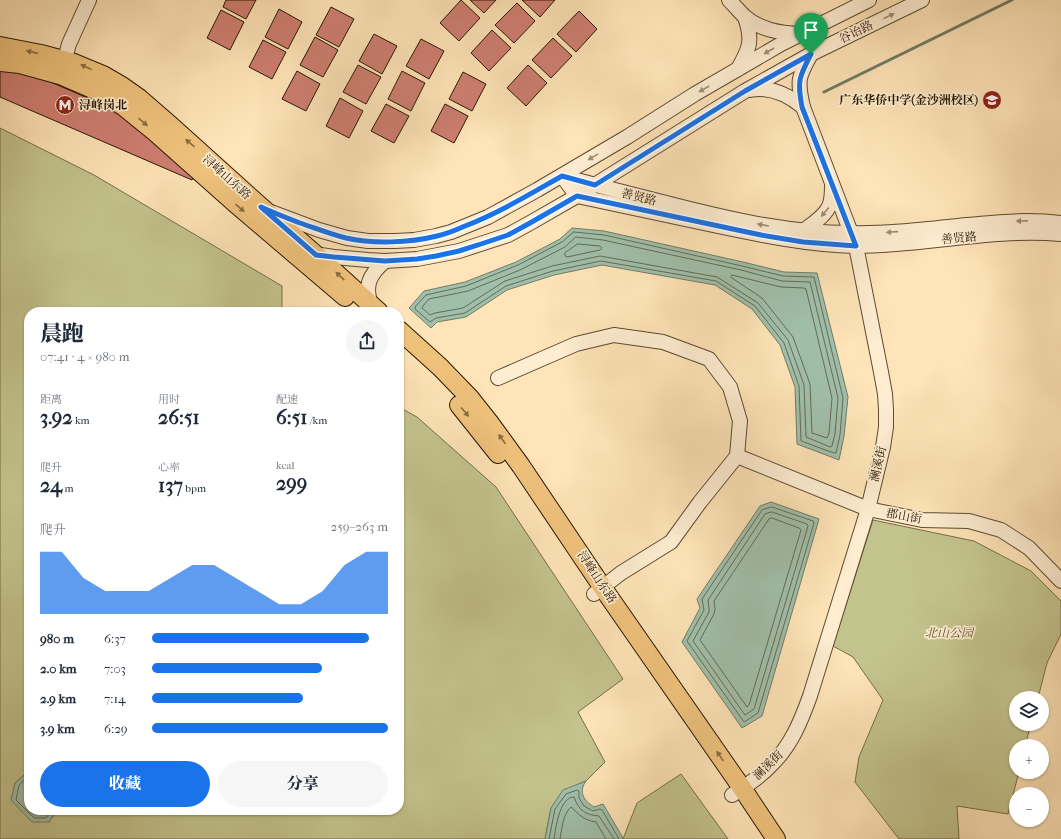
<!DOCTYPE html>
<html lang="zh">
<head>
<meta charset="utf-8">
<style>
  :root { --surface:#fff; --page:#f6f6f7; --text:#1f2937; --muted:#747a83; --accent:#1a73e8 }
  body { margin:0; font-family:"IM FELL French Canon","Noto Serif SC",serif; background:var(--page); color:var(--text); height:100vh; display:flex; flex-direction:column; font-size:15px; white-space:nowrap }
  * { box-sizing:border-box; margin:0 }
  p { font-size:13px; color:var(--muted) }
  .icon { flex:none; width:22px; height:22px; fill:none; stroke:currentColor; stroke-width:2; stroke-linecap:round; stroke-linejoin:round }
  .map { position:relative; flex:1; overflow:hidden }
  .details { position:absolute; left:24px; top:307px; width:380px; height:508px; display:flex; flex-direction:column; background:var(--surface); border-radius:16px; box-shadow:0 1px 3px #0004 }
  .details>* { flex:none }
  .fabs { position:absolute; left:1009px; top:691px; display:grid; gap:8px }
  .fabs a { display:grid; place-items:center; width:40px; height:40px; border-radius:50%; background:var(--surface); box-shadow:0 1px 3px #0004; font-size:20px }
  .pin { position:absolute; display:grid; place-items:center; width:34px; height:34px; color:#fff; margin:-41px -17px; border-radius:50% 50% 50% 0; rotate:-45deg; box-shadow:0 0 4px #0007 }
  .pin .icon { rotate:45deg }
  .round { display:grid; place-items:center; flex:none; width:42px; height:42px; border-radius:21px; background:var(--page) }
  .headline { display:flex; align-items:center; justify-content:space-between; height:68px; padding:0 16px }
  h1 { font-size:22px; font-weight:800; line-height:30px }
  .metrics { display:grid; grid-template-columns:repeat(3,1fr); gap:6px; height:68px; padding:4px 16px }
  .metrics div { display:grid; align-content:center }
  .metrics b { font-size:20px; font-weight:800 }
  .metrics small { font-size:11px; font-weight:400 }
  .metrics p { font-size:11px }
  .chart { height:112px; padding:8px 16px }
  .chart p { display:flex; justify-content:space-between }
  .chart svg { width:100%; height:72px; margin-top:4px; fill:var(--accent); opacity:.7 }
  .cta { display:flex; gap:8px; margin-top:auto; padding:8px 16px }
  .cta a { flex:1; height:46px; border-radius:24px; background:var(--accent); color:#fff; font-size:16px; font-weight:800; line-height:46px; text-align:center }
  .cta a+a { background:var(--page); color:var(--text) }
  ul { padding:0 16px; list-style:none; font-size:13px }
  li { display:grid; grid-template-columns:64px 48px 1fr; align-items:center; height:30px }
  li i { height:10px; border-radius:5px; background:var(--accent) }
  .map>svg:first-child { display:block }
  .green { fill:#c3c38d; stroke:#766d48 }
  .water { fill:#a0bfaa; stroke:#707c67 }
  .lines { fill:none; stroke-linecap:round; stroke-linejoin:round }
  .shore { stroke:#646b56; stroke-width:1 }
  .stream { stroke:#707c67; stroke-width:3 }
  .building { fill:#ce7e71; stroke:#281702 }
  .minor-casing { stroke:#5e4a30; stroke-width:16 }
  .major-casing { stroke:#281702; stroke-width:20 }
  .minor { stroke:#feedd1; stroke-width:14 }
  .major { stroke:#efc27c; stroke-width:18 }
  .oneway { fill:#9e8d74 }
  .oneway2 { fill:#8c6c3f }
  .route-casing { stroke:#fff; stroke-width:8 }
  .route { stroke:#1a73e8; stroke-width:5 }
  .labels { text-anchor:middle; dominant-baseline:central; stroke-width:3.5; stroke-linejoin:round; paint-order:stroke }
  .street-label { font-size:12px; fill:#281702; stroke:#feedd1 }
  .poi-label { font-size:12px; font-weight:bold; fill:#281702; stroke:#feedd1; text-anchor:end }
  .park-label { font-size:12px; font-style:italic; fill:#5e5333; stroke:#feedd1 }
</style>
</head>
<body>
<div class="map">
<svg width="1061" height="839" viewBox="0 0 1061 839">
  <rect width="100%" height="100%" fill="#fee4b8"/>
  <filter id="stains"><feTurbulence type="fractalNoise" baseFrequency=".005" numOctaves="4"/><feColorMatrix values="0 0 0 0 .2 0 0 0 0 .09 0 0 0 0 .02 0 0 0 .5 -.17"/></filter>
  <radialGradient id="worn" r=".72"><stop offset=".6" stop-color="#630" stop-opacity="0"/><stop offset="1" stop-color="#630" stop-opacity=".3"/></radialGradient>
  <!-- green -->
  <g class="green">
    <path d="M0,128L94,175L282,286V312H29V771L15,783L12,801L49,822L57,810H399V407L417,417L496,487L623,679L578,712L605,762L586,781L563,791L551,808L545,839H0Z"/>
    <path d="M873,520L974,541L1031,571L1061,601V634L1047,663L1038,698H1016V724H1031L1025,746H1016V772H1019L1008,814L957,806L959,839H899L855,782L859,757L883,700L853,657L833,646Z"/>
    <path d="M681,774L728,839H623L637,803Z"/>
  </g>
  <!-- water -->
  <g class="water">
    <path d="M572,228L604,231L743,262L784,272L817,273L848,397L844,436L839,460L797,444L795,387L780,345L752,309L715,285L602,265L554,275L507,290L466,317L437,322L431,328L409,308L424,291L465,282L516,262L560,239Z"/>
    <path d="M771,502L819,519L762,716L742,728L682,642L700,608L697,599L760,506Z"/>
    <path d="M29,771V810H57L49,822H32L11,800L15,783Z"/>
    <path d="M586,781C578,792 584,801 594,807L603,804L623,838V839H545L551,808L563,790Z"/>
  </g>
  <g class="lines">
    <!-- shore -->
    <g class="shore">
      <path d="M574,232L604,235L742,266L783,276L814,277L843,398L840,435L836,453H834L801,441L799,386L784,343L755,306L716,281L601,261L553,271L506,286L465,313L436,318L430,322L415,309V307L426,295L466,286L518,265L562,242Z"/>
      <path d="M576,237L603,240L741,270L782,281L810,282L838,398L835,434L832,446L830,447L806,437L804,385L788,340L758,303L717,277L600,256L552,266L505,281L463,308L435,313L430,315L422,308L423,306L429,299L468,291L520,270L565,247Z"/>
      <path d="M578,244L600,246L602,248L600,250L567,257L565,256V253Z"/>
      <path d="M732,275L781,287L804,288L806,289L832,398L829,433L827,438L812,433L810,384L793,337L762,298L732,278L731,277Z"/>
      <path d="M772,507L813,521L814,523L758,713L744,722L687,641L704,610L702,599L762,510Z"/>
      <path d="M772,512L807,524L808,526L754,709L745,715L693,641L709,612V608L708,600L765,514Z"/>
      <path d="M772,518L799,528L801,530L749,705L747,707L700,640L714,614L715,609L714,601L769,519Z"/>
      <path d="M29,776L19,785L16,800L34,818H46L52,810"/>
      <path d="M549,839L555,809L566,794L577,790L579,791V798L584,806L593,811L600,809L602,810L619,839"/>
      <path d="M554,839C556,827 559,801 572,797H574C579,811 586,815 599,816L614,839"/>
      <path d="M560,839C562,828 563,814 571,807C580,815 583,820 596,822L606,839"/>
    </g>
    <!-- stream -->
    <path class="stream" d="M824,92L1012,0"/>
  </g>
  <!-- building -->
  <g class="building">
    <path d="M226,0H256L246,19L223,7Z"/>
    <path d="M461,0L480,18L459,41L440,23Z"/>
    <path d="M470,0H496L484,13Z"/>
    <path d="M522,0H555L540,17Z"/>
    <path d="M517,3L535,21L514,43L495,25Z"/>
    <path d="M331,7L354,19L339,47L316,35Z"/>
    <path d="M279,9L302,22L288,49L265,37Z"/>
    <path d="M221,10L244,22L230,50L207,38Z"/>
    <path d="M579,11L597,29L576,52L557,34Z"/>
    <path d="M492,30L511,48L489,71L471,53Z"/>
    <path d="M374,34L397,46L382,74L359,61Z"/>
    <path d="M315,37L338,50L323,77L300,65Z"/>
    <path d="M553,38L572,56L551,78L532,60Z"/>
    <path d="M421,39L444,51L429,79L406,66Z"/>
    <path d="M263,40L286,52L272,79L249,67Z"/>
    <path d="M0,60L205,149L192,180L0,97Z"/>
    <path d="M358,65L381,77L366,104L343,92Z"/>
    <path d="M528,65L547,83L526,106L507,88Z"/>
    <path d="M297,71L320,84L306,111L282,99Z"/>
    <path d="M402,71L425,83L411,111L388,99Z"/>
    <path d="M463,72L486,84L472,111L449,99Z"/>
    <path d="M340,98L363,111L349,138L326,126Z"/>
    <path d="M386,104L409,116L394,143L371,131Z"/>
    <path d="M445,104L468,116L454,143L431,131Z"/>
  </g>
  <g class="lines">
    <defs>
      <g id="minor">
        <path d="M729,0C734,5 739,11 744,16C760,30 780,33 800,34"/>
        <path d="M738,69C750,48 753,40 745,17"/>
        <path d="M62,70L69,44L89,0"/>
        <path d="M750,90C770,86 787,94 803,107"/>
        <path d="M562,176L577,196C622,206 668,215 713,225C760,235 808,245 856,246C925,246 992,228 1061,234"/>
        <path d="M562,176C602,187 642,197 682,207C738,221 792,233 849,233C889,234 928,229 967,225C998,222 1030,219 1061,223"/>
        <path d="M271,212L319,230L347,238L368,241H395L414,240L436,236L451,232L488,217L537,190L627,137L695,94L781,44L869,0"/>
        <path d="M803,231C812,224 826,216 830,204C832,198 832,192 832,185"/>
        <path d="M314,254L334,257L368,260L385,261L417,259L459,251L508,235L530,223L577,196L745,91L811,54L922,0"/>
        <path d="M372,306C363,286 370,274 385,261"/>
        <path d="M498,378L576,344L614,335L663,342L709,359L730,387L740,421L737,456L700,502L671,542L621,573L594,594"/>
        <path d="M737,456L868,509L922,520L969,521L1001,530L1029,548L1061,581"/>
        <path d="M732,795C746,786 760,777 771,765C791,746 801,721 810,696L868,509L883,447L886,427V410L885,394L881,372L856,246L803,107C797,81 798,77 811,54"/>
      </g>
      <g id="major">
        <path d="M0,46L41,54L74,63L103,75L122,86L139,98L169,124L261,207L316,255L379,312"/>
        <path d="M0,62L20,64L60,75L95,90L123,106L155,132L236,204L345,297"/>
        <path d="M399,330L440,367L470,398L489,422L521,466L605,591L742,788L776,839"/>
        <path d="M459,405L498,454"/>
      </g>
    </defs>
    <!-- minor casing -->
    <use href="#minor" class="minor-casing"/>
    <!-- major casing -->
    <use href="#major" class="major-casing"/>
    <!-- minor -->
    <use href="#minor" class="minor"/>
    <!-- major -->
    <use href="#major" class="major"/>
  </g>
  <!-- one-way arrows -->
  <defs><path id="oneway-solid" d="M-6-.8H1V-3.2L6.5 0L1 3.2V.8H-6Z"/></defs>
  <g class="oneway">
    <use href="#oneway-solid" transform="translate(889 16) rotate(-26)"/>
    <use href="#oneway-solid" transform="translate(769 51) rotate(150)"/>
    <use href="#oneway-solid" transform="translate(704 89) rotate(150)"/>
    <use href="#oneway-solid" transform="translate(593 157) rotate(149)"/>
    <use href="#oneway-solid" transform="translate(825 212) rotate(130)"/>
    <use href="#oneway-solid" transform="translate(1022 221) rotate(179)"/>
    <use href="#oneway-solid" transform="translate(763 225) rotate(-170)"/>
    <use href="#oneway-solid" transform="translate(892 232) rotate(176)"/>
  </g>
  <g class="oneway2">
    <use href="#oneway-solid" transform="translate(32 52) rotate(-167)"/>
    <use href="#oneway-solid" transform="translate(86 67) rotate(-156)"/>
    <use href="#oneway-solid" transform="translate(143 122) rotate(40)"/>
    <use href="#oneway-solid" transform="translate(190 143) rotate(-139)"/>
    <use href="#oneway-solid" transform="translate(240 208) rotate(41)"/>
    <use href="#oneway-solid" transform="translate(340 276) rotate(-137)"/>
    <use href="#oneway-solid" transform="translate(465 412) rotate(50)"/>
    <use href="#oneway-solid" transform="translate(502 439) rotate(-126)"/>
    <use href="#oneway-solid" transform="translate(720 756) rotate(-124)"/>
  </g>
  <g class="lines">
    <defs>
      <path id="route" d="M811,54C799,77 797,81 802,107L856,246L803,242L761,235L577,196L530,223L508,235L484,243L459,251L436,256L417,259L385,261L334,257L316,255L261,207C274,213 287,218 300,223C315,228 330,234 346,238C373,244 409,243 437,236C446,234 456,230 465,226C499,213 530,194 562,176L595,185L745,91Z"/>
    </defs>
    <!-- route casing -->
    <use href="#route" class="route-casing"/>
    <!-- route -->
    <use href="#route" class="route"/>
  </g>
  <!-- icons -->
  <defs>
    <symbol id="school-disc" viewBox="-11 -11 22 22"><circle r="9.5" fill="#8f2418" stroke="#feedd1"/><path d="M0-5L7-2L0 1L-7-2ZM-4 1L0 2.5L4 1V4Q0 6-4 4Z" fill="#fff"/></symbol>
    <symbol id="metro-disc" viewBox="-11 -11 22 22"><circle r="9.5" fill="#8f2418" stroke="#feedd1"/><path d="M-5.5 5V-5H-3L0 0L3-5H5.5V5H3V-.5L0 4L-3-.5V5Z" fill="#fff"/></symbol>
  </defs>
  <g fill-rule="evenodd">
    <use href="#school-disc" x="981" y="89" width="22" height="22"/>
    <use href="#metro-disc" x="54" y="94" width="22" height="22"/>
  </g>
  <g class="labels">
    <!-- street labels -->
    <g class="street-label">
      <text transform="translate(856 32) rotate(-26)">谷诒路</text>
      <text transform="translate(227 177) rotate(42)">浔峰山东路</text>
      <text transform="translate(639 197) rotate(14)">善贤路</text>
      <text transform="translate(959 238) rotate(-5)">善贤路</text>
      <text transform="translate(878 464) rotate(-77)">澜溪街</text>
      <text transform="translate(904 516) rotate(10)">郡山街</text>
      <text transform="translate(597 577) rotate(56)">浔峰山东路</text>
      <text transform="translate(768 765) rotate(-44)">澜溪街</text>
    </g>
    <!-- poi labels -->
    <g class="poi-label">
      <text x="978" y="100">广东华侨中学(金沙洲校区)</text>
      <text x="79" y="105" text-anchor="start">浔峰岗北</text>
    </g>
    <!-- park labels -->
    <g class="park-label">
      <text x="949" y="633">北山公园</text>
    </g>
  </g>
  <rect width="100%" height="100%" filter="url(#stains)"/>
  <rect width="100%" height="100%" fill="url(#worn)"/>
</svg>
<div class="fabs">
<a><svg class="icon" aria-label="layers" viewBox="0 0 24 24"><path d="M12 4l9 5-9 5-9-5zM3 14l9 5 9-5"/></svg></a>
<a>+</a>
<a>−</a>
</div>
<div class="pin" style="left:811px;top:54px;background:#1e9e55"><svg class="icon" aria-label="arrive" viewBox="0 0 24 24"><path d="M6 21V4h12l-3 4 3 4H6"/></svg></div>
<section class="details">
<div class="headline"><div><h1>晨跑</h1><p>07:41 · 4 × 980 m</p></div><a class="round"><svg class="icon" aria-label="share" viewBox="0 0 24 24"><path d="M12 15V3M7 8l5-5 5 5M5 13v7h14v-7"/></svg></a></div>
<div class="metrics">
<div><p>距离</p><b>3.92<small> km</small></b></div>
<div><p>用时</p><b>26:51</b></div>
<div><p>配速</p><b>6:51<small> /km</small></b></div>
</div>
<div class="metrics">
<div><p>爬升</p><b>24<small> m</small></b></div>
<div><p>心率</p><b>137<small> bpm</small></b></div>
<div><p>kcal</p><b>299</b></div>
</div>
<div class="chart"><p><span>爬升</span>259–263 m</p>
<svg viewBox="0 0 160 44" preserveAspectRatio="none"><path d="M0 44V6L10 6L20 22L30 30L40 30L50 30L60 22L70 14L80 14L90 22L100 30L110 38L120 38L130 30L140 14L150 6L160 6V44z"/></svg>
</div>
<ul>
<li><b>980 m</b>6:37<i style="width:92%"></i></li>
<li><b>2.0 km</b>7:03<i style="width:72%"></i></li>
<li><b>2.9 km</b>7:14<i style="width:64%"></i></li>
<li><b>3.9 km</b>6:29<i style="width:100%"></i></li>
</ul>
<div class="cta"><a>收藏</a><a>分享</a></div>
</section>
</div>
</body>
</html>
